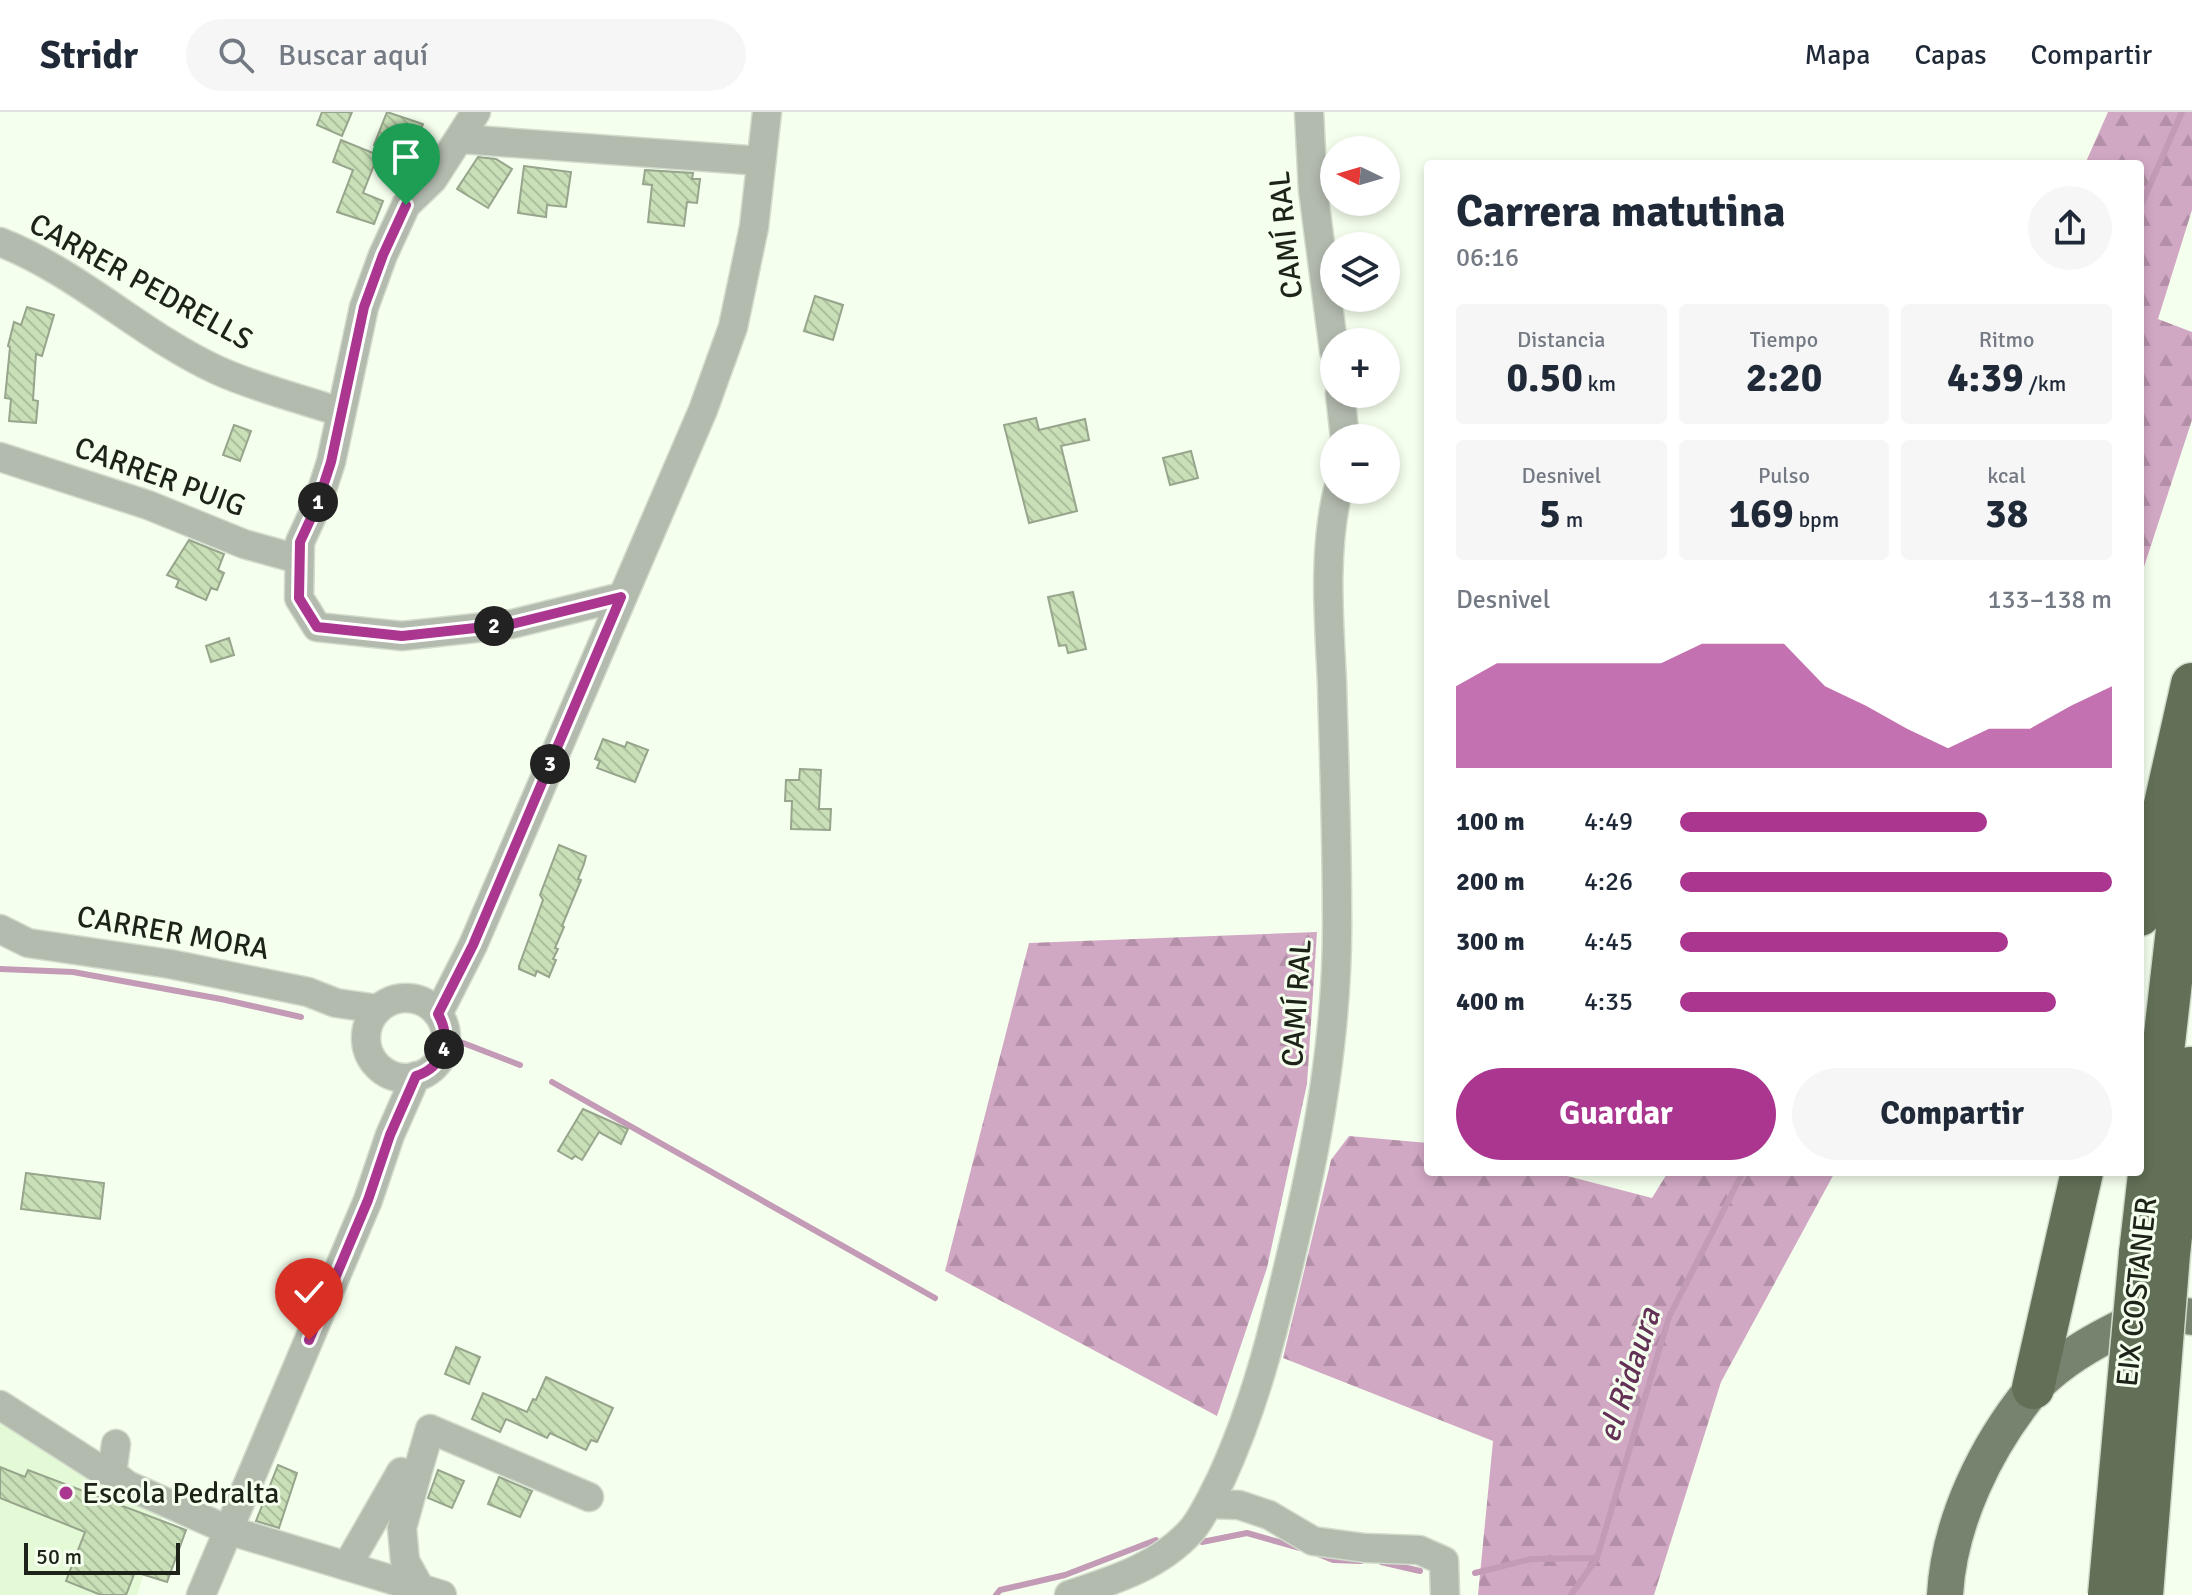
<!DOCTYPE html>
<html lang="es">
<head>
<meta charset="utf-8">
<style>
  :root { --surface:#fff; --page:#f6f6f7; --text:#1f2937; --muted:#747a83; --line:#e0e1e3; --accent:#aa368f }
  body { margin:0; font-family:Signika,sans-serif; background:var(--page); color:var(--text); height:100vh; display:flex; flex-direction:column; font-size:30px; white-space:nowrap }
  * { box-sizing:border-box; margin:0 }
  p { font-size:26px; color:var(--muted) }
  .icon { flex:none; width:44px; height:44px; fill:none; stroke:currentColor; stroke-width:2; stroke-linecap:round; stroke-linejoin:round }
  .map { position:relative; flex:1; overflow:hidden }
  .panel { position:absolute; left:1424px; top:48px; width:720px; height:1016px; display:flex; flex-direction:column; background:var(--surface); border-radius:8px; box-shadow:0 4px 12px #0003 }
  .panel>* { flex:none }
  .needle { width:52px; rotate:275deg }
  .fabs { position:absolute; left:1320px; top:24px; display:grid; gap:16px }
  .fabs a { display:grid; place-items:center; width:80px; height:80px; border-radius:50%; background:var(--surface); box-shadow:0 4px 12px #0003; font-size:40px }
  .scale { position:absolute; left:24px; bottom:20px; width:156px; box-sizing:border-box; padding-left:8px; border:4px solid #1d2318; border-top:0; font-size:22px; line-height:28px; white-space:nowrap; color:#1d2318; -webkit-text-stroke:6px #f5ffee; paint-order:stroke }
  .pin { position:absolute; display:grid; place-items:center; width:68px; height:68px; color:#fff; margin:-82px -34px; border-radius:50% 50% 50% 0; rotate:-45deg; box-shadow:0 0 8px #0007 }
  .pin .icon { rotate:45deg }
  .km { position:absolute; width:40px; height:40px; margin:-20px; border-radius:50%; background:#222; color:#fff; font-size:22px; line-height:40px; text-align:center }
  .round { display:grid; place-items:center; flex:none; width:84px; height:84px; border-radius:42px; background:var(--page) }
  .headline { display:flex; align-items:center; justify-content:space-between; height:136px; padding:0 32px }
  h1 { font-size:44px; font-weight:700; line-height:60px }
  .stats { display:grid; grid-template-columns:repeat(3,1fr); gap:12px; height:136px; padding:8px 32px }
  .stats div { display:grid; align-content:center; border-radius:8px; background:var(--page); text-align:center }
  .stats b { font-size:40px; font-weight:700 }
  .stats small { font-size:22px; font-weight:400 }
  .stats p { font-size:22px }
  .chart { height:224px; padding:16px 32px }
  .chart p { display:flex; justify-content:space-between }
  .chart svg { width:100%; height:144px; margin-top:8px; fill:var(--accent); opacity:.7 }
  .button { display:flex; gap:16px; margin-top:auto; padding:16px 32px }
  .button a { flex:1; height:92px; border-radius:48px; background:var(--accent); color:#fff; font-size:32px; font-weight:700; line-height:92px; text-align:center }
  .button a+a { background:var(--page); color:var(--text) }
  ul { padding:0 32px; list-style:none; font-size:26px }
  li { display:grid; grid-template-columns:128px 96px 1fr; align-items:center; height:60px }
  li i { height:20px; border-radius:10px; background:var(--accent) }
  header { display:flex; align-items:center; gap:48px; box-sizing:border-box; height:112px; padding:0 40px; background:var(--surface); border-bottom:2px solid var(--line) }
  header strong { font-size:38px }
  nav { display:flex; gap:44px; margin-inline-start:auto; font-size:28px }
  .search { width:560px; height:72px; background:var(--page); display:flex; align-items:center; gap:20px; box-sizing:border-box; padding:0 28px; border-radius:44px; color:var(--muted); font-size:30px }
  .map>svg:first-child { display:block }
  .built { fill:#e4f9d6 }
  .forest { fill:url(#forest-firs) }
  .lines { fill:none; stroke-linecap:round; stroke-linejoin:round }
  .stream { stroke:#c39bb6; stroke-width:6 }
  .building { fill:url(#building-back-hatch); stroke:#96a58b; stroke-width:2 }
  .minor-casing { stroke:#d2dccc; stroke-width:31 }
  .major-casing { stroke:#d2dccc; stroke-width:39 }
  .highway-casing { stroke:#d2dccc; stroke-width:45 }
  .minor { stroke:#b3baae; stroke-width:28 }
  .major { stroke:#77836e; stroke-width:36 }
  .highway { stroke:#627057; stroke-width:42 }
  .highway-bridge-casing { stroke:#d2dccc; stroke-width:45; stroke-linecap:butt }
  .highway-bridge { stroke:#627057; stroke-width:42 }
  .route-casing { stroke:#fff; stroke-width:16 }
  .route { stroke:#aa368f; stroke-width:10 }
  .poi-dot { fill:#aa368f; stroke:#f5ffee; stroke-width:3 }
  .labels { text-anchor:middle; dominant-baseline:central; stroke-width:6; stroke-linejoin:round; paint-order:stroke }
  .street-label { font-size:30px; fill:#1d2318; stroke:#f5ffee }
  .poi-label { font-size:30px; fill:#1d2318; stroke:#f5ffee; text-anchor:start }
  .water-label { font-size:32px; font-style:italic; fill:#643156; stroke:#f5ffee }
</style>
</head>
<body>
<header>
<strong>Stridr</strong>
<div class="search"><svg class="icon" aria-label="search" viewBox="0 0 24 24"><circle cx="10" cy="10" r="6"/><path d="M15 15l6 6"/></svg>Buscar aquí</div>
<nav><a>Mapa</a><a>Capas</a><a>Compartir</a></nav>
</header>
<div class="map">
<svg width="2192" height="1483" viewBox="0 0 2192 1483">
  <defs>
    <pattern id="forest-firs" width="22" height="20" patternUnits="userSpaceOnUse" patternTransform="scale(2)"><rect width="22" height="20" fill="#d1a8c4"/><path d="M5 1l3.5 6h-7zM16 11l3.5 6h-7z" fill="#b390a8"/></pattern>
    <pattern id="building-back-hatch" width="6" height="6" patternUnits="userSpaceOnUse" patternTransform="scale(2)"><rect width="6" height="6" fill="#c8dfb7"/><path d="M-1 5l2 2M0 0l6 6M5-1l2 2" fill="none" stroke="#abbf9d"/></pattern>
  </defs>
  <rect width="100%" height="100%" fill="#f5ffee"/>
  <!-- built -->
  <path class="built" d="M0,1308L165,1397L137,1483H0Z"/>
  <!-- forest -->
  <g class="forest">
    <path d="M2108,0H2192V98L2158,207L2192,220V308L2140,467V52H2085Z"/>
    <path d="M1317,820L1307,972L1267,1156L1217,1304L945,1159L1029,831Z"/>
    <path d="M1349,1024L1428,1031V1060H1552L1652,1086L1668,1060H1835L1721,1270L1654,1483H1478L1493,1329L1283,1246L1331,1048Z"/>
  </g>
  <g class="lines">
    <!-- stream -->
    <g class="stream">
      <path d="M2140,96L2182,0"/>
      <path d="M0,857L73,860L221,887L301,905"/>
      <path d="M458,929L520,953"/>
      <path d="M552,970L935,1186"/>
      <path d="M1202,1430L1247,1421L1300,1436"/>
      <path d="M1318,1442L1333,1448L1361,1449"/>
      <path d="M1381,1450L1420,1459"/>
      <path d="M1475,1461L1531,1447L1597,1446"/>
      <path d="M996,1483L1000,1478L1065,1463L1156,1428"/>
      <path d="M1571,1483L1597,1446L1669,1205L1743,1060"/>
    </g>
  </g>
  <!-- building -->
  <g class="building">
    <path d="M322,0H352L342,24L317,13Z"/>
    <path d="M387,0L423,12L409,47L374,33Z"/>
    <path d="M341,28L378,43L363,81L383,89L374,112L337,100L353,58L333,50Z"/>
    <path d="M478,45L496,47L512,57L488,96L457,77Z"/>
    <path d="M524,54L571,60L566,95L547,93L546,105L518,101Z"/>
    <path d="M645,58L693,61L692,67H700L697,91L687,90L684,114L648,110L652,73L643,72Z"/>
    <path d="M815,184L843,193L833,228L804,219Z"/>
    <path d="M27,195L54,203L42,244L36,242L33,288L38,289L36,311L9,309L11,287L5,286L10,235L8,234L14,210L21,213Z"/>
    <path d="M1036,306L1039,318L1085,307L1089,328L1061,334L1077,399L1029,411L1004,313Z"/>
    <path d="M234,313L251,319L240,349L223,343Z"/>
    <path d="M1191,339L1198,366L1170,373L1163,346Z"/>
    <path d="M189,428L224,442L218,458L224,461L217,478L211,476L206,488L176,475L179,468L167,463Z"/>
    <path d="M1073,480L1086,537L1068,541L1066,533L1059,534L1048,485Z"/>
    <path d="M229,526L234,543L211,550L206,534Z"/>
    <path d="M603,627L625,635L627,630L648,638L635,670L597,656L600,649L595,647Z"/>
    <path d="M800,657L821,658L819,697H831L830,718L791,717L792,689H785L786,668H799Z"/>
    <path d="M559,733L586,744L584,752L578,767L581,768L562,814L564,815L555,836L558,837L553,847L556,848L549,865L537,859L535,864L519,857V854L543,788L540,783Z"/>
    <path d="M583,997L628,1017L621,1032L599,1020L582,1048L575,1044L572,1047L558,1039Z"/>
    <path d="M26,1061L104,1071L100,1107L21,1097Z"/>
    <path d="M456,1235L480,1245L469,1272L445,1262Z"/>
    <path d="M546,1265L613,1296L597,1330L591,1328L586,1338L550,1321L547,1326L506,1307L500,1320L472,1307L483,1281L527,1300L533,1287L536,1288Z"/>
    <path d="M278,1353L297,1361L279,1416L256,1409Z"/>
    <path d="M0,1355L25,1365L28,1358L186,1418L167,1470L135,1460L126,1483H101L66,1469L85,1420L0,1386Z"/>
    <path d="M438,1358L464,1369L452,1396L428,1386Z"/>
    <path d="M499,1365L532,1379L520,1405L488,1392Z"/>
  </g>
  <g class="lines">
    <defs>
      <g id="minor">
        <path d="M476,0L433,67L406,93L383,143L364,195L331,350L317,393L300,430L299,486L317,515L402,524L512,512L621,485"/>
        <path d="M1309,0L1313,78L1334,239"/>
        <path d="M461,27L761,49"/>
        <path d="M0,130C79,161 141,223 217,258C253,275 302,287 340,300"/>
        <path d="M1340,282L1345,326"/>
        <path d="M0,345L148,393L244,432L298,447"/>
        <path d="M0,817L28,831L170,852L308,880L336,891L378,897"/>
        <circle cx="406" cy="926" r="40"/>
        <path d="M438,902L473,833L703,298L733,215L754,115L767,0"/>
        <path d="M0,1293L101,1358"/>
        <path d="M116,1332L112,1361L127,1373L228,1418L442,1483"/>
        <path d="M416,1365L430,1317L589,1385"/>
        <path d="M1209,1392L1239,1393L1269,1403L1313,1429L1365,1436L1419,1438L1444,1449L1445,1483"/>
        <path d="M347,1454L401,1360L416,1365L402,1416L405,1449L420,1476"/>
        <path d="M201,1483L368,1088L390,1023L416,964"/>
        <path d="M1069,1483C1114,1468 1158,1455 1191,1419C1204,1404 1212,1384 1221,1367C1246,1313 1263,1258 1277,1201C1310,1069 1339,938 1337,801C1337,724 1334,647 1332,571C1329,508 1323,440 1338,378"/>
      </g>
      <path id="major" d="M1945,1483C1949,1410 1986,1334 2032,1278C2052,1255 2084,1235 2111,1221C2139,1206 2160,1198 2192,1205"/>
      <g id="highway">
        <path d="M2140,803L2192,572"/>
        <path d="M2140,1141L2192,686"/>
        <path d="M2169,1142L2190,956"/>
        <path d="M2033,1276L2082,1060"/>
      </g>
    </defs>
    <!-- minor casing -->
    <use href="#minor" class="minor-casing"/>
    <!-- major casing -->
    <use href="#major" class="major-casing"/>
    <!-- highway casing -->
    <use href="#highway" class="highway-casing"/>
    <!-- minor -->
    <use href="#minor" class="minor"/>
    <!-- major -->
    <use href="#major" class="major"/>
    <!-- highway -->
    <use href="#highway" class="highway"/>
    <defs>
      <g id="highway-bridge">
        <path d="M2109,1483L2140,1141"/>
        <path d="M2142,1483L2169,1142"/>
      </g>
    </defs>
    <!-- highway-bridge casing -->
    <use href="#highway-bridge" class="highway-bridge-casing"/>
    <!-- highway-bridge -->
    <use href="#highway-bridge" class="highway-bridge"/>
  </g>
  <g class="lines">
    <defs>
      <path id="route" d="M309,1228L368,1088L390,1023L416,964C444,955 452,927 438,902L473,833L621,485L512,512L402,524L317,515L299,486L300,430L317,393L331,350L364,195L383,143L406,93"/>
    </defs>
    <!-- route casing -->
    <use href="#route" class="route-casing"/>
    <!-- route -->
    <use href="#route" class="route"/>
  </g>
  <!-- markers -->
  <circle class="poi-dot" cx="66" cy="1381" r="8"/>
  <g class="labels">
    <!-- street labels -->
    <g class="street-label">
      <text transform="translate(1286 123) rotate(-96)">CAMÍ RAL</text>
      <text transform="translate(141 170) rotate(29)">CARRER PEDRELLS</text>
      <text transform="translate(160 365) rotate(20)">CARRER PUIG</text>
      <text transform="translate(173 821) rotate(10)">CARRER MORA</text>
      <text transform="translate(1297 891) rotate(-86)">CAMÍ RAL</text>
      <text transform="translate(2137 1180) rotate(-84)">EIX COSTANER</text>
    </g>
    <!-- poi labels -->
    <g class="poi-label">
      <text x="82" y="1381">Escola Pedralta</text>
    </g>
    <!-- water labels -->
    <g class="water-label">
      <text transform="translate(1629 1263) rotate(-72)">el Ridaura</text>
    </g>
  </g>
</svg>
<div class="fabs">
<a><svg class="needle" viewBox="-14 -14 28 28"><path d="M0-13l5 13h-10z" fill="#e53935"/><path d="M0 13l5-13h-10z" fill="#747a83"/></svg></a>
<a><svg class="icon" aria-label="layers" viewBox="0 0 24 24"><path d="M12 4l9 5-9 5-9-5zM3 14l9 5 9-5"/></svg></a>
<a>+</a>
<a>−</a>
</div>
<div class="scale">50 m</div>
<div class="pin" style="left:406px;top:93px;background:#1e9e55"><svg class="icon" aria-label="arrive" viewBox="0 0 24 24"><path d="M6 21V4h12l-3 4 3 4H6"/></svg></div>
<div class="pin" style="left:309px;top:1228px;background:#d93025"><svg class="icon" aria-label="check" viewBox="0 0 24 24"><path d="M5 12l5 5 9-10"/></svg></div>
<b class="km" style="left:318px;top:390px">1</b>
<b class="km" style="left:494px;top:514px">2</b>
<b class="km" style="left:550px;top:652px">3</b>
<b class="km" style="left:444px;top:937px">4</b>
<section class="panel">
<div class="headline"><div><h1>Carrera matutina</h1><p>06:16</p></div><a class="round"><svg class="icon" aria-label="share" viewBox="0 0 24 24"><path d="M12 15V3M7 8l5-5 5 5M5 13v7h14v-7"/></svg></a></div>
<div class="stats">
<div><p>Distancia</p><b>0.50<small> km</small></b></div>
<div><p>Tiempo</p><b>2:20</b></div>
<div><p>Ritmo</p><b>4:39<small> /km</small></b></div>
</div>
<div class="stats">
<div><p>Desnivel</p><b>5<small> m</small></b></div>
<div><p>Pulso</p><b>169<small> bpm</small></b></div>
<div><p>kcal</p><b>38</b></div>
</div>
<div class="chart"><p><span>Desnivel</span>133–138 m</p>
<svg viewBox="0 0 160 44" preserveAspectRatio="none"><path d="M0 44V19L10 12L20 12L30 12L40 12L50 12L60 6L70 6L80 6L90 19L100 25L110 32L120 38L130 32L140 32L150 25L160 19V44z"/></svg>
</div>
<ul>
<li><b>100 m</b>4:49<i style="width:71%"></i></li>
<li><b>200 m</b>4:26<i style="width:100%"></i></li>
<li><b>300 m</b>4:45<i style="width:76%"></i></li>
<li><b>400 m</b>4:35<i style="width:87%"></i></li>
</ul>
<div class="button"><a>Guardar</a><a>Compartir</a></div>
</section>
</div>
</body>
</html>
